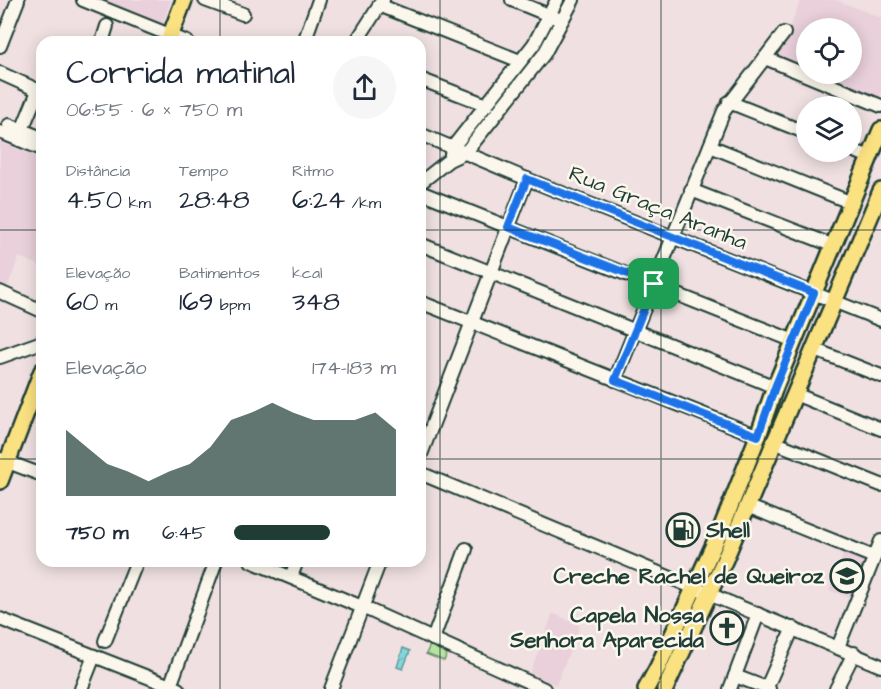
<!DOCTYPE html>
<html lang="pt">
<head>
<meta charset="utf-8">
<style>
  :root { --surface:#fff; --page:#f6f6f7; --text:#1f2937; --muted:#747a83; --accent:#1f3d34 }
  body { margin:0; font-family:"Architects Daughter",sans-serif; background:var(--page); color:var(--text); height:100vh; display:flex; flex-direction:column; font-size:22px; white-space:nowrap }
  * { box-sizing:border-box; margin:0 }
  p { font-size:20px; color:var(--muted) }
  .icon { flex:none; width:33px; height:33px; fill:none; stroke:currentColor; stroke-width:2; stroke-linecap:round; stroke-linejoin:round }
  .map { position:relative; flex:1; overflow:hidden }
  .details { position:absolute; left:36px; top:36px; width:390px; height:531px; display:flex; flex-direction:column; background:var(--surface); border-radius:18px; box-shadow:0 3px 15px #0003 }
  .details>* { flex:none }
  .buttons { position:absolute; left:796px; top:18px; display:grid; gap:12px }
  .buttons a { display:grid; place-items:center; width:66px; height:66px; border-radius:50%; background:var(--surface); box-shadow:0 3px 15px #0003; font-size:30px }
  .pin { position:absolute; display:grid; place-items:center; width:51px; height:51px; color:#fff; margin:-26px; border-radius:12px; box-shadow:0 3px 9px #0006 }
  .round { display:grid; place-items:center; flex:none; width:63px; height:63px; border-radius:32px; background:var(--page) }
  .head { display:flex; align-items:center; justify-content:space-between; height:102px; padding:0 30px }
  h1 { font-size:33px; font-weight:600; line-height:45px }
  .metrics { display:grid; grid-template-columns:repeat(3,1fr); gap:9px; height:102px; padding:6px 30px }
  .metrics div { display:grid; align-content:center }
  .metrics b { font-size:26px; font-weight:600 }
  .metrics small { font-size:16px; font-weight:400 }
  .metrics p { font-size:16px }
  .chart { height:168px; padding:12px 30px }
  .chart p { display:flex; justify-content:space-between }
  .chart svg { width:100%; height:108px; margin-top:6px; fill:var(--accent); opacity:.7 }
  ul { padding:0 30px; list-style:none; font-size:20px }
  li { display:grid; grid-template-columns:96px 72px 1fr; align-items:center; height:45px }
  li i { height:15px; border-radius:8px; background:var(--accent) }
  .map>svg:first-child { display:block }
  .built { fill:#e9d0db }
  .pitch { fill:#b7e3a0; stroke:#6b906a; stroke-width:1.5 }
  .water { fill:url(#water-ripples); stroke:#5c9999; stroke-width:1.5 }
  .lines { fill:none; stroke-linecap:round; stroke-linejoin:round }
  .minor-casing { stroke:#1f3d34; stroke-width:16 }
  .major-casing { stroke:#1f3d34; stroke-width:20 }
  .minor { stroke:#fbf7ec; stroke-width:12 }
  .major { stroke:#fae181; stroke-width:15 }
  .route-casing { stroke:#fff; stroke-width:12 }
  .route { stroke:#1a73e8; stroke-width:8 }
  .grid { fill:none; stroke:#1f3d34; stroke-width:1.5; stroke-opacity:0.55 }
  .labels { text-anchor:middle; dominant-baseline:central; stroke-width:5; stroke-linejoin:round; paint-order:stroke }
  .street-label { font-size:22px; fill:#1f3d34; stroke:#fbf7ec }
  .poi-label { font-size:22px; font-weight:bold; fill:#1f3d34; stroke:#fbf7ec; text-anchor:end }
</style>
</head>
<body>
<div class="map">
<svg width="881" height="689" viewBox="0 0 881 689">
  <defs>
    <pattern id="water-ripples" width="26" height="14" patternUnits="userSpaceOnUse" patternTransform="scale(1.5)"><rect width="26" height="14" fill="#85d7dd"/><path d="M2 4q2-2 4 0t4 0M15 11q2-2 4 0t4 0" fill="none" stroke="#72b9be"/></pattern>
  </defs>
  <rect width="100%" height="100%" fill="#f0e0e2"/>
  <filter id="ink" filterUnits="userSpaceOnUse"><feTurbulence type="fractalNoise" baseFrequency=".0167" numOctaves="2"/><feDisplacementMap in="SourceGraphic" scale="12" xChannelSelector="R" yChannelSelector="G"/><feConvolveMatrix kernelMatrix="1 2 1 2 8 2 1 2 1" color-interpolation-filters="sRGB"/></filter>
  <g filter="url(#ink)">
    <!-- built -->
    <g class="built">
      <path d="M98,0H171L162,26Z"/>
      <path d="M801,0H836L881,18V98L818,74H852V28H807V69L777,58Z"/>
      <path d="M0,142L42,159V266L19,257L7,288L0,285Z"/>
      <path d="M844,553L865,562L850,598L829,590Z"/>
      <path d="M553,613L580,626L556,685L530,673Z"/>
    </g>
    <!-- pitch -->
    <path class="pitch" d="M431,643L448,651L444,661L426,654Z"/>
    <!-- water -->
    <path class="water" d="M403,648L410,651L403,669L397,667Z"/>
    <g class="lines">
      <defs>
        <g id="minor">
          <path d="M83,0L187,42"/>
          <path d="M205,0L243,14"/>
          <path d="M512,0L556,18"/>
          <path d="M379,5L520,61"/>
          <path d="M102,42L107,26"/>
          <path d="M304,42L319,0"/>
          <path d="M356,42L383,0"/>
          <path d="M0,46L18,0"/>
          <path d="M765,58L881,106"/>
          <path d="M0,73L42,92"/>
          <path d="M420,79L487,105"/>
          <path d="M729,102L807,133"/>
          <path d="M9,125L42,138"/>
          <path d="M22,130L38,91"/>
          <path d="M0,132L42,149"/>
          <path d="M420,134L527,179L881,320"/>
          <path d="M710,146L852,203"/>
          <path d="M852,150L870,157"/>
          <path d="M451,154L453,147L534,44L557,0"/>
          <path d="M420,183L449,160L466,152L544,54L573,0"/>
          <path d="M691,190L834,246"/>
          <path d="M420,192L794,341"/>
          <path d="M420,244L775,387"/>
          <path d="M0,292L42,311"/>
          <path d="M420,302L758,436"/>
          <path d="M813,349L881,376"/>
          <path d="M0,357L42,342"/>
          <path d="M615,380L724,111L784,33"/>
          <path d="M795,394L881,429"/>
          <path d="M774,442L881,485"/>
          <path d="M420,457L527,179"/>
          <path d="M0,459L42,475"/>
          <path d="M420,473L881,666"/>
          <path d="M747,506L874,557"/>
          <path d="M251,561L362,607L544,689"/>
          <path d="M291,577L297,561"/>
          <path d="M0,619L178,689"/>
          <path d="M433,639L466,549"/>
          <path d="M105,641L137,561"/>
          <path d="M838,647L881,541"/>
          <path d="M735,676L769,689"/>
          <path d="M81,689L94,656"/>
          <path d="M169,689L216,561"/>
          <path d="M331,689L380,561"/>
          <path d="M730,689L758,614"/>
          <path d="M766,689L793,628"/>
          <path d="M836,689L854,653"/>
        </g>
        <g id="major">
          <path d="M168,42L184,0"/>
          <path d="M0,481L42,371"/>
          <path d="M646,689L658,667L721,529L758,436L775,387L881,130"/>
          <path d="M665,689L725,559L881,191"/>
        </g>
      </defs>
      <!-- minor casing -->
      <use href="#minor" class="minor-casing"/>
      <!-- major casing -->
      <use href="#major" class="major-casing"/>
      <!-- minor -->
      <use href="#minor" class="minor"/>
      <!-- major -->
      <use href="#major" class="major"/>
    </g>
  </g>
  <g class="lines" filter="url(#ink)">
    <defs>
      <path id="route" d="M527,179L814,293L775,387L758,436L615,380L654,284L508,227Z"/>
    </defs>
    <!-- route casing -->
    <use href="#route" class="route-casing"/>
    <!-- route -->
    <use href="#route" class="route"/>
  </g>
  <!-- grid -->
  <path class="grid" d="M220,0V42M440,0V689M661,0V689M0,230H42M420,230H881M0,459H42M420,459H881M220,561V689"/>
  <!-- icons -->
  <defs>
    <symbol id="fuel-ring" viewBox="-11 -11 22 22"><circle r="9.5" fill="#fbf7ec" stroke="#1f3d34" stroke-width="1.5"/><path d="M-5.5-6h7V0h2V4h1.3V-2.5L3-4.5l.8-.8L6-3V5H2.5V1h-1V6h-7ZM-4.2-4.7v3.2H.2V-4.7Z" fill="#1f3d34"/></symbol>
    <symbol id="school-ring" viewBox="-11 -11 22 22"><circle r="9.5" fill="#fbf7ec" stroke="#1f3d34" stroke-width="1.5"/><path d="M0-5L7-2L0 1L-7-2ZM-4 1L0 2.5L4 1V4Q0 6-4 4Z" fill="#1f3d34"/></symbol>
    <symbol id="church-ring" viewBox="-11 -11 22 22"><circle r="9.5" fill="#fbf7ec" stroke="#1f3d34" stroke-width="1.5"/><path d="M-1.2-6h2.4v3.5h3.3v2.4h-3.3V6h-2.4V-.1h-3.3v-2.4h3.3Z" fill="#1f3d34"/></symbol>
  </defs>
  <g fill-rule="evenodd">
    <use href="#fuel-ring" x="664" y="511" width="38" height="38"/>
    <use href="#school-ring" x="828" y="557" width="38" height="38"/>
    <use href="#church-ring" x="708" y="609" width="38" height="38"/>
  </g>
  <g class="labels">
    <!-- street labels -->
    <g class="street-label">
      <text transform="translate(658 208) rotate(22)">Rua Graça Aranha</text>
    </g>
    <!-- poi labels -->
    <g class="poi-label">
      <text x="706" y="530" text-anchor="start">Shell</text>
      <text x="824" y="576">Creche Rachel de Queiroz</text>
      <text x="704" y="615">Capela Nossa<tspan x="704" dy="25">Senhora Aparecida</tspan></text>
    </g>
  </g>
</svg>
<div class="buttons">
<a><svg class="icon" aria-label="locate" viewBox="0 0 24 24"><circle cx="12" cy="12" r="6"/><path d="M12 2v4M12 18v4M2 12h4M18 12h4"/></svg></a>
<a><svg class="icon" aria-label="layers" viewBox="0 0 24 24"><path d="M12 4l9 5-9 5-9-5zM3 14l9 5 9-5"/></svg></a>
</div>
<div class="pin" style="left:654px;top:284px;background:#1e9e55"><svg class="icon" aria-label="arrive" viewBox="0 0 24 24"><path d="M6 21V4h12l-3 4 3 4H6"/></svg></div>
<section class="details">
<div class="head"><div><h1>Corrida matinal</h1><p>06:55 · 6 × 750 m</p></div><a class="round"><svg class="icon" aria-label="share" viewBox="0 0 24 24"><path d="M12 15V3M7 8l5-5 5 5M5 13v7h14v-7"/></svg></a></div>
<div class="metrics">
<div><p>Distância</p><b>4.50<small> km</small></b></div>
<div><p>Tempo</p><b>28:48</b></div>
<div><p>Ritmo</p><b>6:24<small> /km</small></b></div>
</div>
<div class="metrics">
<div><p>Elevação</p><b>60<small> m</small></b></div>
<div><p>Batimentos</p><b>169<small> bpm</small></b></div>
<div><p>kcal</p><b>348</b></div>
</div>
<div class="chart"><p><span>Elevação</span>174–183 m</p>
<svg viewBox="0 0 160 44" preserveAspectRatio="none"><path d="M0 44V17L10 24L20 31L30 34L40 38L50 34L60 31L70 24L80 13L90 10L100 6L110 10L120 13L130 13L140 13L150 10L160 17V44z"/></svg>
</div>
<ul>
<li><b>750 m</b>6:45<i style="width:59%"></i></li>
</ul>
</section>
</div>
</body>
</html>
